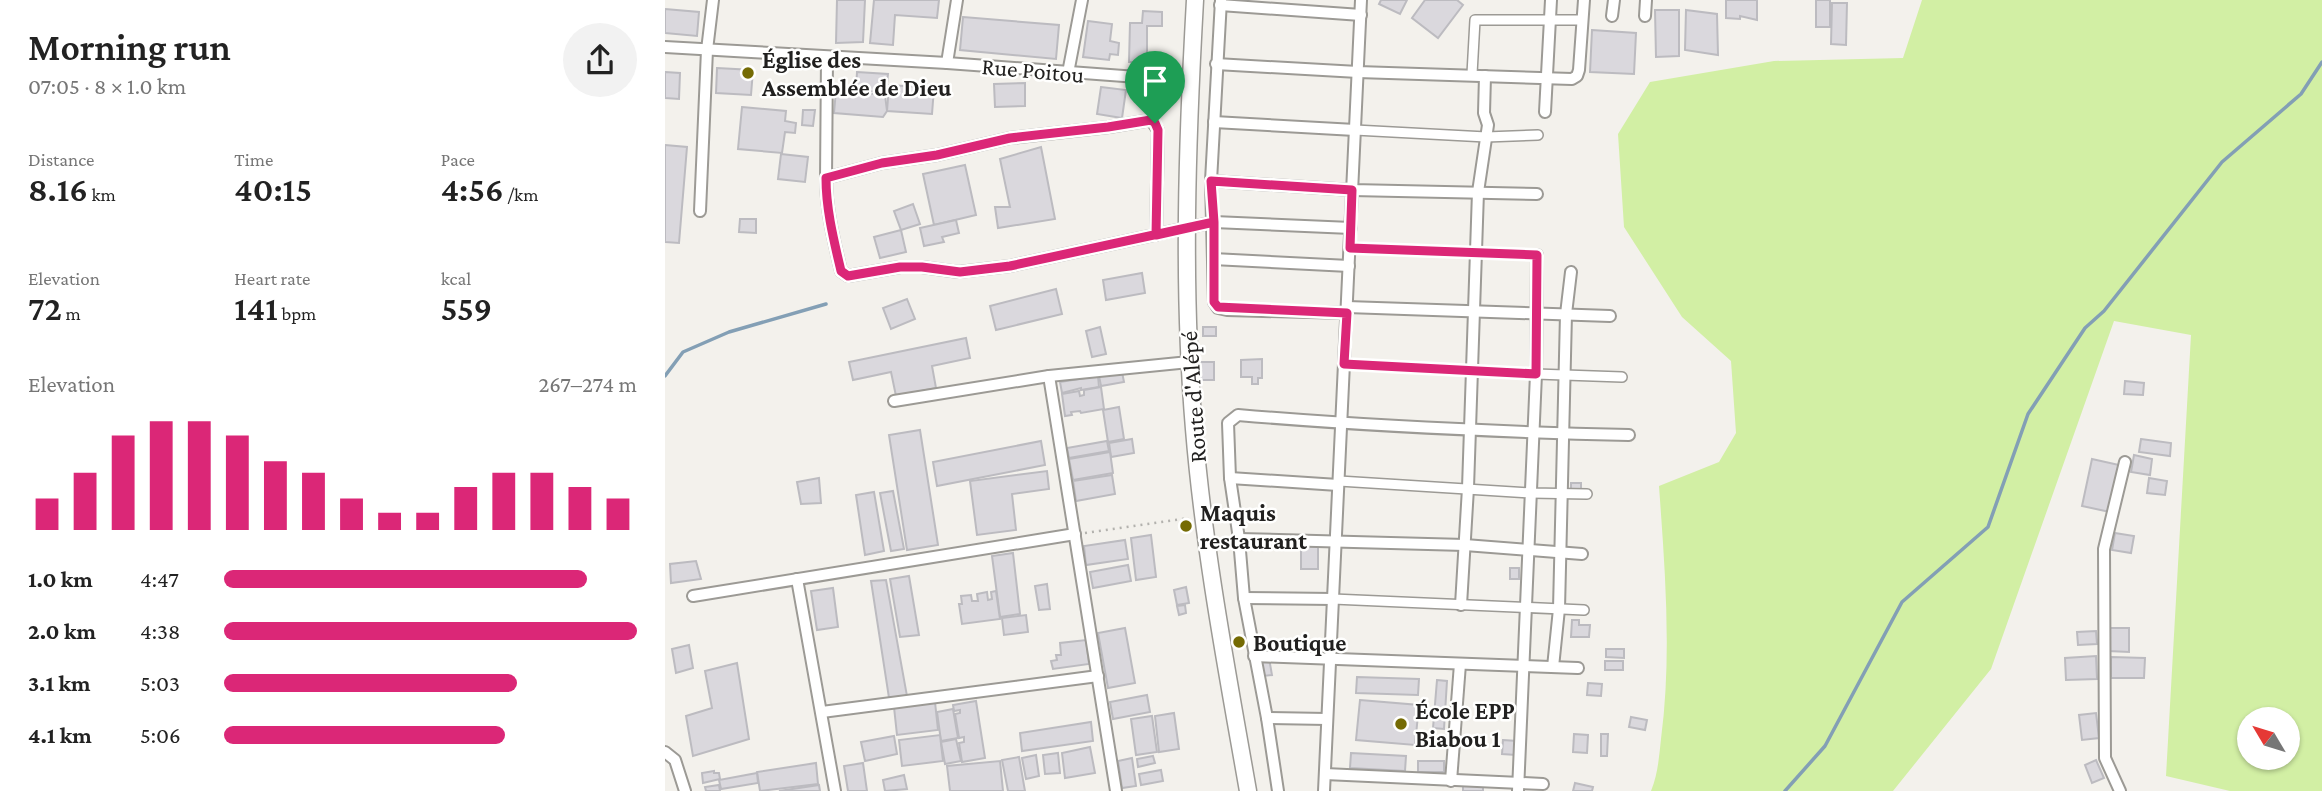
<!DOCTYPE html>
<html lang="en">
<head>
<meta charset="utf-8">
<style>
  :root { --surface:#fff; --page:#f2f2f2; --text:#222; --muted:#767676; --accent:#db2777 }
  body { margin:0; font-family:"Crimson Pro",serif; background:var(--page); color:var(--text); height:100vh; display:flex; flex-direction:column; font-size:26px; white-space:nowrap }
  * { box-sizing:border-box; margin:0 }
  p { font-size:23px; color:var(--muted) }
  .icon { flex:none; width:38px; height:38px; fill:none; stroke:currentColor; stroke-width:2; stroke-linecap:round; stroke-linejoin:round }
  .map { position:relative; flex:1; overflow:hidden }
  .details { display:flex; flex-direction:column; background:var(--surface); width:665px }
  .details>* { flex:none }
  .needle { width:46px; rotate:308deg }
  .fabs { position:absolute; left:1572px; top:707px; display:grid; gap:14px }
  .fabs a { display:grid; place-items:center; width:63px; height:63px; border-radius:50%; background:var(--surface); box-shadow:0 2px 5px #0004; font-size:35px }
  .pin { position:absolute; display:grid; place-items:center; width:60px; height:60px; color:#fff; margin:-72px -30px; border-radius:50% 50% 50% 0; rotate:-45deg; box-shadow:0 0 7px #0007 }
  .pin .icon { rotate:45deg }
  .round { display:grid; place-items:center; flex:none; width:74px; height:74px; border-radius:37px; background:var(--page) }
  .summary { display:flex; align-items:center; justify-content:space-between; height:119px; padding:0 28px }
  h1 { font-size:38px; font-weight:600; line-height:52px }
  .stats { display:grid; grid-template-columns:repeat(3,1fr); gap:10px; height:119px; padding:7px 28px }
  .stats div { display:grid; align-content:center }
  .stats b { font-size:35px; font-weight:600 }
  .stats small { font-size:19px; font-weight:400 }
  .stats p { font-size:19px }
  .chart { height:196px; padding:14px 28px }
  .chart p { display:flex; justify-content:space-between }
  .chart svg { width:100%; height:126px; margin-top:7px; stroke:var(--accent); stroke-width:6 }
  ul { padding:0 28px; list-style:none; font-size:23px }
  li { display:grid; grid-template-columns:112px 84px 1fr; align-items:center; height:52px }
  li i { height:18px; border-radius:9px; background:var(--accent) }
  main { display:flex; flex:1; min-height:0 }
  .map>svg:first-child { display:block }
  .green { fill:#d2efa4; fill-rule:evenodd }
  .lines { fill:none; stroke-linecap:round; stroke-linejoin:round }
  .stream { stroke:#839fb5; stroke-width:3.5 }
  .building { fill:#dad8dd; stroke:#bcbbc0; stroke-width:2 }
  .pedestrian-casing { stroke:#9c9a95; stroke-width:12 }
  .minor-casing { stroke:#9c9a95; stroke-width:14 }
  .secondary-casing { stroke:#9c9a95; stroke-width:19 }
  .path { stroke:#b3b2ae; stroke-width:2.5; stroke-dasharray:2 5; stroke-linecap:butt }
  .pedestrian { stroke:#fff; stroke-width:9 }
  .minor { stroke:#fff; stroke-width:10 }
  .secondary { stroke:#fff; stroke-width:16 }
  .route-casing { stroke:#fff; stroke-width:14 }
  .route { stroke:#db2777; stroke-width:9 }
  .poi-dot { fill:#756b04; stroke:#fffffe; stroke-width:2.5 }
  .labels { text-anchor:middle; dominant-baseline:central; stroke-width:5; stroke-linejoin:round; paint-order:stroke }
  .poi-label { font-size:24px; font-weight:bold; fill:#21201f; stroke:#fffffe; text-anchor:start }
  .street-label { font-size:24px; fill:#21201f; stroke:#fffffe }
</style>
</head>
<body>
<main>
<section class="details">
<div class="summary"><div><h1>Morning run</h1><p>07:05 · 8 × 1.0 km</p></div><a class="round"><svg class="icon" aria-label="share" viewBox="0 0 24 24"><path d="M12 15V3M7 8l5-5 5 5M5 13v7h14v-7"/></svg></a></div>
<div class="stats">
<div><p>Distance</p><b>8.16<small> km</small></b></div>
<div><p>Time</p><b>40:15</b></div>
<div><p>Pace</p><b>4:56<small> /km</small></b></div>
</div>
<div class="stats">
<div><p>Elevation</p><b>72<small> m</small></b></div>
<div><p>Heart rate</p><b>141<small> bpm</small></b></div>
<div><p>kcal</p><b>559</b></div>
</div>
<div class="chart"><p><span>Elevation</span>267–274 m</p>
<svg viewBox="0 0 160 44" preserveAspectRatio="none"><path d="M5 44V33M15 44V24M25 44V11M35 44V6M45 44V6M55 44V11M65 44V20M75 44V24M85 44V33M95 44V38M105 44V38M115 44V29M125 44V24M135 44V24M145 44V29M155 44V33"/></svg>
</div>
<ul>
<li><b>1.0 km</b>4:47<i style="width:88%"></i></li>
<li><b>2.0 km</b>4:38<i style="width:100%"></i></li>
<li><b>3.1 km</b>5:03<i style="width:71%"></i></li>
<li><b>4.1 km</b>5:06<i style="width:68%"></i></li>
</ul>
</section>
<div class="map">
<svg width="1657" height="791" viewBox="0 0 1657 791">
  <rect width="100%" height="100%" fill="#f3f1ec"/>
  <!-- green -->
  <path class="green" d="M1257,0H1657V791H1565L1501,776L1526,335L1449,321L1326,669L1228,791H986C993,774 994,757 996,739C1007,655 1000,570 994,486L1054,462L1071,433L1066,361L1017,317L959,227L953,134L985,82L1109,61L1238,58ZM1584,719H1622V758H1584Z"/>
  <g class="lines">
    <!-- stream -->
    <g class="stream">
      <path d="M0,376L18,352L64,332L161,304"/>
      <path d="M1120,791L1160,746L1237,602L1323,527L1363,414L1420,328L1439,311L1557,162L1636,94L1657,62"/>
    </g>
  </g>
  <!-- building -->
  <g class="building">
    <path d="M172,0H200L198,42L171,43Z"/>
    <path d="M209,0H274L272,18L230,15L228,45L205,43Z"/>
    <path d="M716,0H742L735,14L714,4Z"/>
    <path d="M760,0H792L798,5L773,38L747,18Z"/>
    <path d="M1061,0H1092V20L1075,16V19L1061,18Z"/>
    <rect x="1151" y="0" width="14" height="27"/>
    <path d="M1167,3H1182L1181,45L1166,44Z"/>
    <path d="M0,9L34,12L32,36L0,33Z"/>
    <path d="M990,10H1014V56L991,57Z"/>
    <path d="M1021,10L1052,14L1053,55L1020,50Z"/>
    <path d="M478,11L497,12V26H482V62H464L465,23H477Z"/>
    <path d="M298,17L394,25L391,59L295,50Z"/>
    <path d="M423,21L447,24L445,41L454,43L453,55L445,54L444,60L418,57Z"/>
    <path d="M927,30L971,33L969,74L925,72Z"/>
    <path d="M52,68L88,70L86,95L51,93Z"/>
    <path d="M0,72L15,73L14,99L0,98Z"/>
    <path d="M192,72L223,74L221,92L191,90Z"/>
    <path d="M360,83V106L330,107L329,84Z"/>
    <path d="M224,85L269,88L267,114L222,111Z"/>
    <path d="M436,87L461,90L457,118L432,114Z"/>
    <path d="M171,90L220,95L222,111L218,117L169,113Z"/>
    <path d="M77,107L121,111L120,121L131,123L130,133L120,132L117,153L73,149Z"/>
    <path d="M138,110H150L148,126L137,125Z"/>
    <path d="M0,145L22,147L14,243L0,242Z"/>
    <path d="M376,147L390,219L333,228L330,207H345L335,159Z"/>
    <path d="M116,154L143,157L140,182L113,179Z"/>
    <path d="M300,165L311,215L269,225L258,174Z"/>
    <path d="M248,204L255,224L236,230L229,211Z"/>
    <path d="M75,219H91V233L74,232Z"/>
    <path d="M291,220L294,233L277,237L279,242L259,246L255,228Z"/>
    <path d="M236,230L241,252L215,258L209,237Z"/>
    <path d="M477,273L480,293L441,300L438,280Z"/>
    <path d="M391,289L397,314L331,330L325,306Z"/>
    <path d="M242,299L250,319L226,329L218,308Z"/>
    <path d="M435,327L441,354L427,357L421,331Z"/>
    <rect x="538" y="327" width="13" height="9"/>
    <path d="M301,338L305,358L267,366L271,388L231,396L226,372L188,380L184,362Z"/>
    <path d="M597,359V378H593V384H587V377H576V360Z"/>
    <rect x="535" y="362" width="14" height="18"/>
    <path d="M457,372L459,382L436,386L434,376Z"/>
    <path d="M433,376L434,387L416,390V388L397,393L395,382Z"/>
    <path d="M1460,381L1479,383L1478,395L1459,394Z"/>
    <path d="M436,387L439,409L416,413L415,411L406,412L407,415L400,416L397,394L414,391L415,396L419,395V390Z"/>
    <path d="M454,407L459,439L443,442L438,410Z"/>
    <path d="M255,430L273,545L242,550L224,435Z"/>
    <path d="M467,439L469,453L446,457L444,443Z"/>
    <path d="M1476,439L1506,443L1505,456L1474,452Z"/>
    <path d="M376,441L380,465L272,486L268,462Z"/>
    <path d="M442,441L444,451L404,458L402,448Z"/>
    <path d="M445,452L448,473L408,480L404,459Z"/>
    <path d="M1469,455L1487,459L1485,475L1466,472Z"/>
    <path d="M1427,459L1454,465L1445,512L1417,506Z"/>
    <path d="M382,471L384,489L347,494L351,530L312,535L305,481Z"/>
    <path d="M447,475L450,494L411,501L408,481Z"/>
    <path d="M154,478L156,503L136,504L132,482Z"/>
    <path d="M1484,478L1502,481L1500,495L1482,493Z"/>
    <rect x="906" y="483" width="10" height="9"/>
    <path d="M228,491L239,549L226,551L215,493Z"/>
    <path d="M209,492L219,551L200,555L191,495Z"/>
    <path d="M1450,533L1469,536L1466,553L1447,550Z"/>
    <path d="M486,535L491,577L471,580L466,538Z"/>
    <path d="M460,540L463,559L421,565L419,546Z"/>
    <rect x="636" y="544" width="17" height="25"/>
    <path d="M348,553L355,614L335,617L327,556Z"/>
    <path d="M31,561L36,579L6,583L5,564Z"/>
    <path d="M463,565L466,581L428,588L425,572Z"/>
    <rect x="845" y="568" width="9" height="11"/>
    <path d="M244,576L254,635L235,637L225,579Z"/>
    <path d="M221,580L242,696L224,698L206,581Z"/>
    <path d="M382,584L385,609L374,610L370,586Z"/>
    <path d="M521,587L524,603L512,605L509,590Z"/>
    <path d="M168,588L173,627L152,630L146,591Z"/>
    <path d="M331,591L335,619L297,624L294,604H297L296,596L306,595L307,601H313L312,594L322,592L323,600L327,599L326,592Z"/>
    <path d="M520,605L521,613L514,615L512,606Z"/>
    <path d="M361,615L363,632L339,635L337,618Z"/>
    <path d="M907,620H914V625H925L924,637H906Z"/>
    <path d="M460,628L470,683L443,688L433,633Z"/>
    <path d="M1443,628H1464V652L1443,651Z"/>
    <path d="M1431,631L1432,644L1413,645L1412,632Z"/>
    <path d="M421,640L424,664L388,669L386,661L392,660L391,655H396L395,643Z"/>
    <path d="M24,645L28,668L11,673L7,649Z"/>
    <path d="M941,649H959V658L941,657Z"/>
    <path d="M1431,656L1432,679L1401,680L1400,658Z"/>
    <path d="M1446,657L1480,658L1479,678H1446Z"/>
    <path d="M604,658L607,675L598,676L595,660Z"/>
    <rect x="940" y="661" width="18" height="9"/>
    <path d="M72,663L84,739L28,756L21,716L47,708L40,671Z"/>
    <path d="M692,677L754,679L753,695L691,693Z"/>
    <path d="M772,680L782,681L779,729L768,728Z"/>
    <path d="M923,683L937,684L936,696L922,695Z"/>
    <path d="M482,695L485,712L448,719L445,702Z"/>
    <path d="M695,700L754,705L750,745L691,740Z"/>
    <path d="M311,701L320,758L297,762L294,743L299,742V737L294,738L290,714L295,713V710L289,711L288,705Z"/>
    <path d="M270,702L273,730L232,735L229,707Z"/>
    <path d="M288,709L293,738L276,741L272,712Z"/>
    <path d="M509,713L514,749L494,752L490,716Z"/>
    <path d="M1431,713L1434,738L1417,740L1414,715Z"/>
    <path d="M487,716L492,752L471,755L466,719Z"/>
    <path d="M966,717L982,720L980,730L964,727Z"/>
    <path d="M426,722L428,741L357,751L355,733Z"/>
    <path d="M909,734L923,735L922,753L908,752Z"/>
    <path d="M936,734H943L942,756H936Z"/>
    <path d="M275,735L278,761L237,766L234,740Z"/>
    <path d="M229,736L232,754L200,761L196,742Z"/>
    <path d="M291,739L296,761L280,764L276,742Z"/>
    <path d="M838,740L852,741L851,755L837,754Z"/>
    <path d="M425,747L430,773L400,778L397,753Z"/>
    <path d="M393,753L395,773L380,774L378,755Z"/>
    <path d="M686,753L741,756L740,771L685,768Z"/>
    <path d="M371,755L374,776L361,779L357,758Z"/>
    <path d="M488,756L490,763L473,767L472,759Z"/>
    <path d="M354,757L360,791H343L337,760Z"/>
    <path d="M467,758L471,786L457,788L453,761Z"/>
    <path d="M1431,760L1439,778L1427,783L1420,765Z"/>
    <path d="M335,761L338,791H285L282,766Z"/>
    <rect x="753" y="761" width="26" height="11"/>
    <path d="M151,763L153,784L95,791L92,772Z"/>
    <path d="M198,763L202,791H183L179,766Z"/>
    <path d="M496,770L498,781L476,785L474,774Z"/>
    <path d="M49,771V773H54L55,779L38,783L37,773Z"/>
    <path d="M92,773L93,783L56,789L54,780Z"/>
    <path d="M239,775L242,789L220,791L218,780Z"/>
    <path d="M910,783L928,787L927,791H908Z"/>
    <path d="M54,785L55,791H41L40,787Z"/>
    <path d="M154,785L155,791H114Z"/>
    <rect x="798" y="785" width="20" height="6"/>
  </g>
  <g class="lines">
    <defs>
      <g id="pedestrian">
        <path d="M807,74L810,20H917"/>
        <path d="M690,130L821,137L873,135"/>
        <path d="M685,248L872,255"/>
        <path d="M679,364L871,374L957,377"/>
        <path d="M674,481L866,493L922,494"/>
        <path d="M668,599L919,610"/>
      </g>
      <g id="minor">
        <path d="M556,0L546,181L549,302L553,308L562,310L682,313"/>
        <path d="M555,5L696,15"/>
        <path d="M947,16L949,0"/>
        <path d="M980,16L981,0"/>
        <path d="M0,47L282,63L526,81"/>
        <path d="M162,58L161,178L217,163L272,155L345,138L444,127L486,120L493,130L491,235"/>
        <path d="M282,63L292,0"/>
        <path d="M551,64L693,72L907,79L912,76L914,70L919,0"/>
        <path d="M403,73L417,0"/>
        <path d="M880,112L886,0"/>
        <path d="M549,122L690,130"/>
        <path d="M161,178C161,210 169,241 176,271L183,276L235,267H257L294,272L345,266L549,222L686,228"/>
        <path d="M546,181L687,190L872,194"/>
        <path d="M35,211L42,50L48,0"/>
        <path d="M548,259L684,266"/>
        <path d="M682,307L945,316"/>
        <path d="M384,376L451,791"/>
        <path d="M229,401L384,376L524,362"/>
        <path d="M565,478L673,485"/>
        <path d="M574,539L800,545L917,554"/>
        <path d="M132,579L170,791"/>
        <path d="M28,596L410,534"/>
        <path d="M579,598L668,599"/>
        <path d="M796,605L803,488L813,192L823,125L819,113L820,76"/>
        <path d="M589,656L913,668"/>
        <path d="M888,667L894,609L901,314L906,272"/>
        <path d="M157,712L433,676"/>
        <path d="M602,718L662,719"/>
        <path d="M0,752L10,760L20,791"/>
        <path d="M660,774L878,784"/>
        <path d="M786,781L795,664"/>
        <path d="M613,791L602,718L579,598L574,539L565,478L563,423L573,415C703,426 834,432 964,435"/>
        <path d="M659,791L696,0"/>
        <path d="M853,791L871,374L872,255"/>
        <path d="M1455,791L1440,758L1439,549L1460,462"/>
      </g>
      <path id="secondary" d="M530,0C522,143 517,286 529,429C539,551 562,671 583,791"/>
    </defs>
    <!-- pedestrian casing -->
    <use href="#pedestrian" class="pedestrian-casing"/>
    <!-- minor casing -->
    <use href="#minor" class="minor-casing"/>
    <!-- secondary casing -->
    <use href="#secondary" class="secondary-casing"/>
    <!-- path -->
    <path class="path" d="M420,533L524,518"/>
    <!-- pedestrian -->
    <use href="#pedestrian" class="pedestrian"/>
    <!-- minor -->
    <use href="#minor" class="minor"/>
    <!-- secondary -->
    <use href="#secondary" class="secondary"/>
  </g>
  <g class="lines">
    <defs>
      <path id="route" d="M490,123L486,120L443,127L345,138L272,155L217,163L161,178C161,210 169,241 176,271L183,276L235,267H257L295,272L345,266L549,222V302L553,307L682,313L679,364L871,374L872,255L685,248L687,190L546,181L549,222L491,235L493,130L490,123"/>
    </defs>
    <!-- route casing -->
    <use href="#route" class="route-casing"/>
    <!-- route -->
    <use href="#route" class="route"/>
  </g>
  <!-- markers -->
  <g class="poi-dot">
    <circle cx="83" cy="73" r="7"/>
    <circle cx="521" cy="526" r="7"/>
    <circle cx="574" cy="642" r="7"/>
    <circle cx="736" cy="724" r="7"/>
  </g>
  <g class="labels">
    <!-- poi labels -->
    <g class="poi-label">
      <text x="97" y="59">Église des<tspan x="97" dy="28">Assemblée de Dieu</tspan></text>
      <text x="535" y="512">Maquis<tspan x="535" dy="28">restaurant</tspan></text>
      <text x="588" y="642">Boutique</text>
      <text x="750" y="710">École EPP<tspan x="750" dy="28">Biabou 1</tspan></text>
    </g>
    <!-- street labels -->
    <g class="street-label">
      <text transform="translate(368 70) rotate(5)">Rue Poitou</text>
      <text transform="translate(528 397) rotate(-94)">Route d'Alépé</text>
    </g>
  </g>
</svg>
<div class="fabs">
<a><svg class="needle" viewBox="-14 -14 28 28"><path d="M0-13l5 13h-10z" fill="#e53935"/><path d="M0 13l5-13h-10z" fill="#767676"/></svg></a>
</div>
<div class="pin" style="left:490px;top:123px;background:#1e9e55"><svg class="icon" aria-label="arrive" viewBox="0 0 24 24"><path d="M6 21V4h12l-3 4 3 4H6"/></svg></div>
</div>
</main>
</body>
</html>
